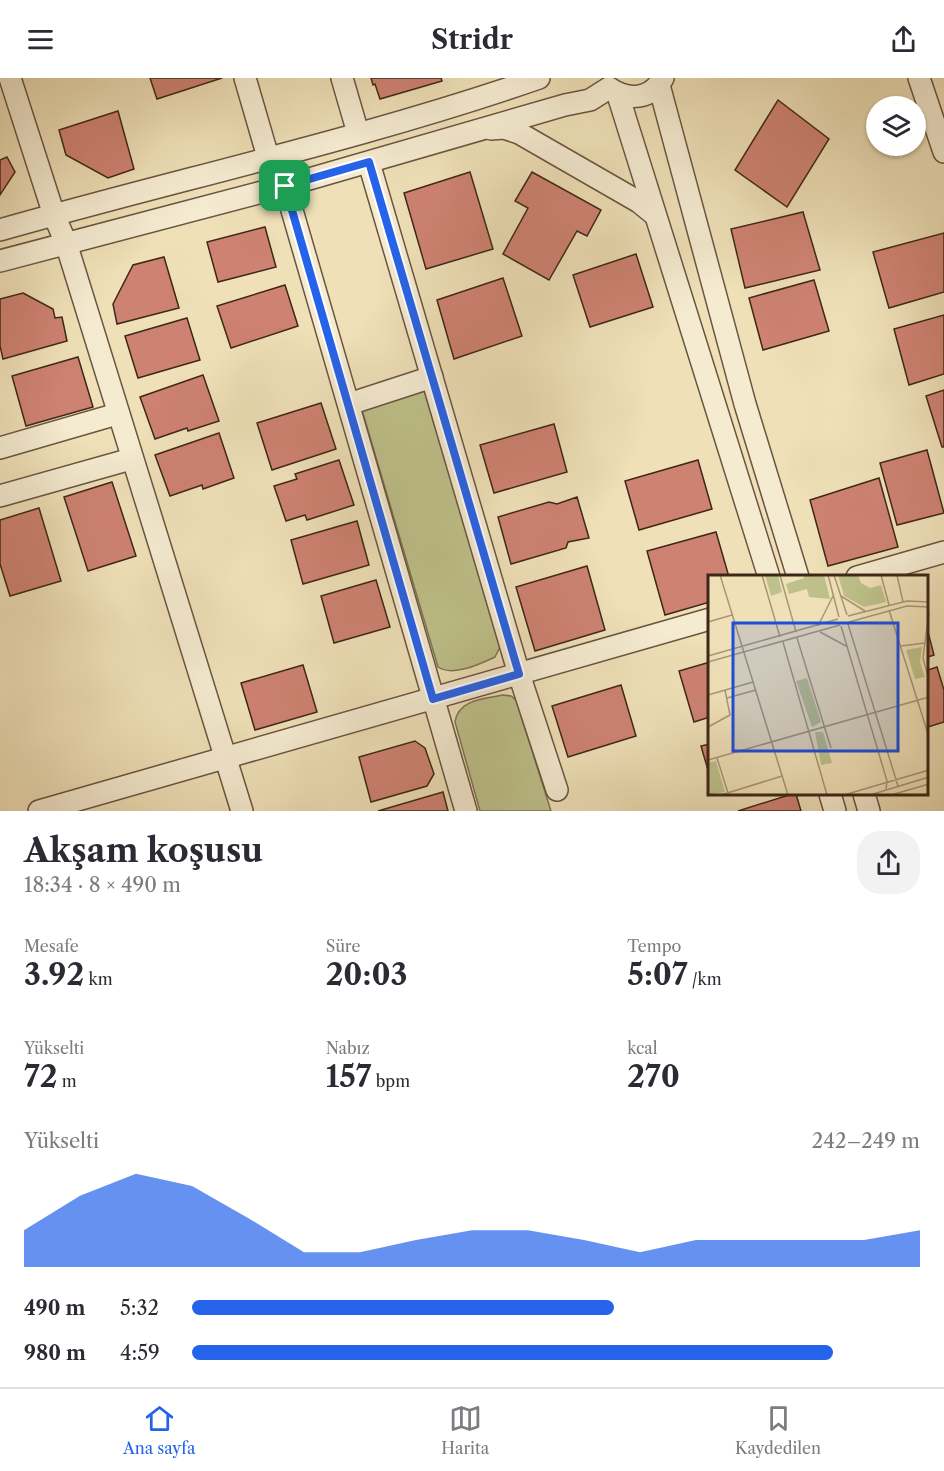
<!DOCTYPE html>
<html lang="tr">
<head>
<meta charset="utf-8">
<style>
  :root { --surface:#fff; --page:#f2f2f3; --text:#2b2b33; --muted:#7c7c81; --line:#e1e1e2; --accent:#2563eb }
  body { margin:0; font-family:"Libre Caslon Text",serif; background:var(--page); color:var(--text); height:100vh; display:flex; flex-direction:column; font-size:22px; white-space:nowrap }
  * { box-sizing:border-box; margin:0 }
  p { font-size:20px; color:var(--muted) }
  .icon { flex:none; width:33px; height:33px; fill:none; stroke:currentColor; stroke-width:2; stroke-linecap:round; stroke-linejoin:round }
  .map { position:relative; height:733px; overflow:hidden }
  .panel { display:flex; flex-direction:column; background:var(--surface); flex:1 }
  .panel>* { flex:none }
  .controls { position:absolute; left:866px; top:18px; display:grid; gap:12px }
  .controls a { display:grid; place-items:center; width:60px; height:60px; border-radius:50%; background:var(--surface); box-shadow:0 2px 4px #0004; font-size:30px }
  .pin { position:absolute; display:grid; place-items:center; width:51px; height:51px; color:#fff; margin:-26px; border-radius:12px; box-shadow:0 3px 9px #0006 }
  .round { display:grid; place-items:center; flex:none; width:63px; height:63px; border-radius:24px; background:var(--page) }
  .overview { display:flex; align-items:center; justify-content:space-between; height:102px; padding:0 24px }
  h1 { font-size:33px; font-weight:800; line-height:45px }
  .metrics { display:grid; grid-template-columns:repeat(3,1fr); gap:9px; height:102px; padding:6px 24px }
  .metrics div { display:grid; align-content:center }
  .metrics b { font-size:30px; font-weight:800 }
  .metrics small { font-size:16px; font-weight:400 }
  .metrics p { font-size:16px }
  .chart { height:168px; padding:12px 24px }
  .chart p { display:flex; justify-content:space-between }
  .chart svg { width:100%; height:108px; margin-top:6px; fill:var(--accent); opacity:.7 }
  ul { padding:0 24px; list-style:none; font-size:20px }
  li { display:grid; grid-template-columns:96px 72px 1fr; align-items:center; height:45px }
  li i { height:15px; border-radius:8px; background:var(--accent) }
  header { display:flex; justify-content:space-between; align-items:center; height:78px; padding:0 24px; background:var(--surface); font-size:27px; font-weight:800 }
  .tabs { display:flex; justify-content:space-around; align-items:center; height:84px; border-top:2px solid var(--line); background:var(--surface); font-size:16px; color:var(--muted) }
  .tabs a { display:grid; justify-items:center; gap:3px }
  .tabs .current { color:var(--accent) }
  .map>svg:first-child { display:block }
  .green { fill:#bec18b; stroke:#7e7452; stroke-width:1.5 }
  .building { fill:#ce8272; stroke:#3e2718; stroke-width:1.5 }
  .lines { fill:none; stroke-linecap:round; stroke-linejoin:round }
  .minor-casing { stroke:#6a5540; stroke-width:24 }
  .minor { stroke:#f5ebd1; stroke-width:21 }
  .route-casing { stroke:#fff; stroke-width:12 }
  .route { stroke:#2563eb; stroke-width:8 }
  .inset-road { fill:none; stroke:#a89678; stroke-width:1.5 }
  .view { fill:#1d4ed8; fill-opacity:0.15; stroke:#1d4ed8; stroke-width:3 }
  .inset-edge { fill:none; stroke:#3e2718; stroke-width:3 }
</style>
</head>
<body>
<header><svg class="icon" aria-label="menu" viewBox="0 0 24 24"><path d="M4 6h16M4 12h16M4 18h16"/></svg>Stridr<svg class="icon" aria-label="share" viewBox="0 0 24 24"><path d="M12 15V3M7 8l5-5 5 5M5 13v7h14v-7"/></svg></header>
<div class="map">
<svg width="944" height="733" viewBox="0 0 944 733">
  <rect width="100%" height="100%" fill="#efe0b8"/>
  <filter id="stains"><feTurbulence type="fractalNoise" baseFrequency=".00333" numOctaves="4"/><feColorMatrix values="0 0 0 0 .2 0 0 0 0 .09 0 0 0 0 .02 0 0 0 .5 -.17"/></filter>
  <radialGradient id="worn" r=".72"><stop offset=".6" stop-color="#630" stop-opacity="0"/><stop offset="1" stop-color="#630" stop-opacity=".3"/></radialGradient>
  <!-- green -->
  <g class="green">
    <path d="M424,312L501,567L495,579C480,586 453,599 438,589L362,332Z"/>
    <path d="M503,617L511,618L516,622L551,733H480L455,644C458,621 485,621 503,617Z"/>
  </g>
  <!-- building -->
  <g class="building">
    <path d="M150,0H222L157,21Z"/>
    <path d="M371,0H441L442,3L380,21L375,6L373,7Z"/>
    <path d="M778,22L829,61L787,129L735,92Z"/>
    <path d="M118,33L134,91L108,100L66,77L59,52Z"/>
    <path d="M7,79L15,94L0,117V82Z"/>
    <path d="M470,94L493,171L426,191L404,115Z"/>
    <path d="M532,94L601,132L587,158L577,153L549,202L503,176L528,130L515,123Z"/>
    <path d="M803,134L820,192L745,210L731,151Z"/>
    <path d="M265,149L276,189L218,204L207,164Z"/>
    <path d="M944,155V214L889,230L873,174Z"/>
    <path d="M636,176L653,229L590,249L573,197Z"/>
    <path d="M164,179L179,230L117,246L113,226L133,187Z"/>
    <path d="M503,200L522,258L454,281L437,222Z"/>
    <path d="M814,202L829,253L763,272L749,220Z"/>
    <path d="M285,207L298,248L231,270L217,228Z"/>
    <path d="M23,215L53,231L55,240L62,239L67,263L3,281L0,268V221Z"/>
    <path d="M944,237V296L909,307L894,251Z"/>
    <path d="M187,240L200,282L138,300L125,258Z"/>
    <path d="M78,279L93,329L26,348L12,298Z"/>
    <path d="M203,297L219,343L188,353L187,350L155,361L140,319Z"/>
    <path d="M944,312V369H942L926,318Z"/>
    <path d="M321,325L336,371L272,392L257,345Z"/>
    <path d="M554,346L567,394L494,415L480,367Z"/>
    <path d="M219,355L234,400L203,411L202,407L170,418L155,377Z"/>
    <path d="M927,372L944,435L897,447L880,385Z"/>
    <path d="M339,382L354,427L307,442L305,437L286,443L274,408L297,401L295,396Z"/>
    <path d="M698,382L712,431L639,452L625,403Z"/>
    <path d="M879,400L898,469L828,488L810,422Z"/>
    <path d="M112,404L136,478L88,493L64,419Z"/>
    <path d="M577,419L589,460L568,464L566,470L511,486L498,439L549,424L557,426Z"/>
    <path d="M39,430L61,503L10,518L0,486V442Z"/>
    <path d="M357,443L369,487L303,506L291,462Z"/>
    <path d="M716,454L729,499H710V524L665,537L647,473Z"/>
    <path d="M587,488L605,552L535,573L516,509Z"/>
    <path d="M376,502L390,549L334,565L321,518Z"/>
    <path d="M928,554L934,577L928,579Z"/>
    <path d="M710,584V639L694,644L679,593Z"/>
    <path d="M303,587L317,634L255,652L241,605Z"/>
    <path d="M937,589L944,612V644L928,649V592Z"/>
    <path d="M621,607L636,658L568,679L552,628Z"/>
    <path d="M415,663L425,670L434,696L427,708L371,724L359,679Z"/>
    <path d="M710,666V699L701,668Z"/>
    <path d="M443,714L448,733H378Z"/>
    <path d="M792,716H796L801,733H738Z"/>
  </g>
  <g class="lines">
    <defs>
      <g id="minor">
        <path d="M10,0L54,137L66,165L242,733"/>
        <path d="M245,0L268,79"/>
        <path d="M342,0L358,55"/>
        <path d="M919,0L944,74"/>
        <path d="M659,7L745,326L798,499"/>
        <path d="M609,10C628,23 651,22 663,0"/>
        <path d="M618,17L769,499"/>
        <path d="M491,51L504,50L519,55L639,124L655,137"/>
        <path d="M369,85L519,596L557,712"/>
        <path d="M285,108L466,733"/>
        <path d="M0,152C179,101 363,61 539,0"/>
        <path d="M0,183L285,108L565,27L590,22L609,10"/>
        <path d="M349,326L432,299"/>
        <path d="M0,370L117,336"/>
        <path d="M0,418L131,381"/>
        <path d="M857,499L944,474"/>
        <path d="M830,716L835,733"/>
        <path d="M864,716L869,733"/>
        <path d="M39,733L710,541"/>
      </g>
    </defs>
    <!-- minor casing -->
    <use href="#minor" class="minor-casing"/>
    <!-- minor -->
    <use href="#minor" class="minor"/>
  </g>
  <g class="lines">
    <defs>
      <path id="route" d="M369,84L519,596L433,621L285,108Z"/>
    </defs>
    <!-- route casing -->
    <use href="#route" class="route-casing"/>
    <!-- route -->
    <use href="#route" class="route"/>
  </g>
  <!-- overview -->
  <g transform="translate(708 497)">
    <rect width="220" height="220" fill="#efe0b8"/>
    <path d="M57,0H70L74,17L63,21ZM96,0H116L122,24L101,22L99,14L81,19L78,9L96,3ZM130,0H150L153,8L162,13L173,10L178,27L156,32L136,21ZM214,72L212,87L217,102L207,104L198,75ZM99,103L113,147L104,152L88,106ZM107,157H115L124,188L113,190ZM8,186L17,217L0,220V188Z" fill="#bec18b"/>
    <path class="inset-road" d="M12,0L80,220M54,0L72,62M72,0L88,57M120,0L131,42M126,0L139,40M173,0L181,30M189,0L195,27M133,21L157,36M181,35L221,162M221,37L215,83L221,105M140,41L199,26L221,27M0,47L24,40M141,47L199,31L221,32M140,49L190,211M110,51L125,21M133,51L179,206L178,214M112,57L140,72M89,63L123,173M75,67L119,220M193,71L217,68M0,81L130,44M0,87L132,50M0,120L45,107M19,123L48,115M0,152L22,140L17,115M9,183L20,218M0,185L221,122M13,220L74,201M136,220L221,195M162,220L221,202M183,220L221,209"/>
    <path class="view" d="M25,48H190V176H25Z"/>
    <rect width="220" height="220" class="inset-edge"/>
  </g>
  <rect width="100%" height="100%" filter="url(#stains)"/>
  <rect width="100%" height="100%" fill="url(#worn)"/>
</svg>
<div class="controls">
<a><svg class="icon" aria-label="layers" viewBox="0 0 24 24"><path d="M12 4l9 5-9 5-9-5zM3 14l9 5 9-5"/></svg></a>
</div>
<div class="pin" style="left:285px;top:108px;background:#1e9e55"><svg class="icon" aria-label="arrive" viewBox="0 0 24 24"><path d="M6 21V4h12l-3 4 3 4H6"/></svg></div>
</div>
<section class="panel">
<div class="overview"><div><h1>Akşam koşusu</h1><p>18:34 · 8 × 490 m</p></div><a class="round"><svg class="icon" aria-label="share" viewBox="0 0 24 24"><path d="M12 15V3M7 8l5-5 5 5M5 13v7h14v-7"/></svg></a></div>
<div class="metrics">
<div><p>Mesafe</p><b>3.92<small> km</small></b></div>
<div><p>Süre</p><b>20:03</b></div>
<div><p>Tempo</p><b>5:07<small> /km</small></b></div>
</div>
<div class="metrics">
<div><p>Yükselti</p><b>72<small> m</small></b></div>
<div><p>Nabız</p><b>157<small> bpm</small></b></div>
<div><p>kcal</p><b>270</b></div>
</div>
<div class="chart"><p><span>Yükselti</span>242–249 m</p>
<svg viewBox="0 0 160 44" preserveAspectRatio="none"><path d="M0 44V29L10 15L20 6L30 11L40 24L50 38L60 38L70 33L80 29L90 29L100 33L110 38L120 33L130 33L140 33L150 33L160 29V44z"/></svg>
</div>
<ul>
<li><b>490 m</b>5:32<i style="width:58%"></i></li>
<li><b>980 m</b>4:59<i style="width:88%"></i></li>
</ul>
</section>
<nav class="tabs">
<a class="current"><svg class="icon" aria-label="home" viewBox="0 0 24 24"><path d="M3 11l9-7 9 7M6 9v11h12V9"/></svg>Ana sayfa</a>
<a><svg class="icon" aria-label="map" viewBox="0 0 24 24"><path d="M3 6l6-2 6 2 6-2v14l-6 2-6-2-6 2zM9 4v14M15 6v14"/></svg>Harita</a>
<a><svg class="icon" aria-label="saved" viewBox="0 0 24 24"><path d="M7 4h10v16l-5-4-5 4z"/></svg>Kaydedilen</a>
</nav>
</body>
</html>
